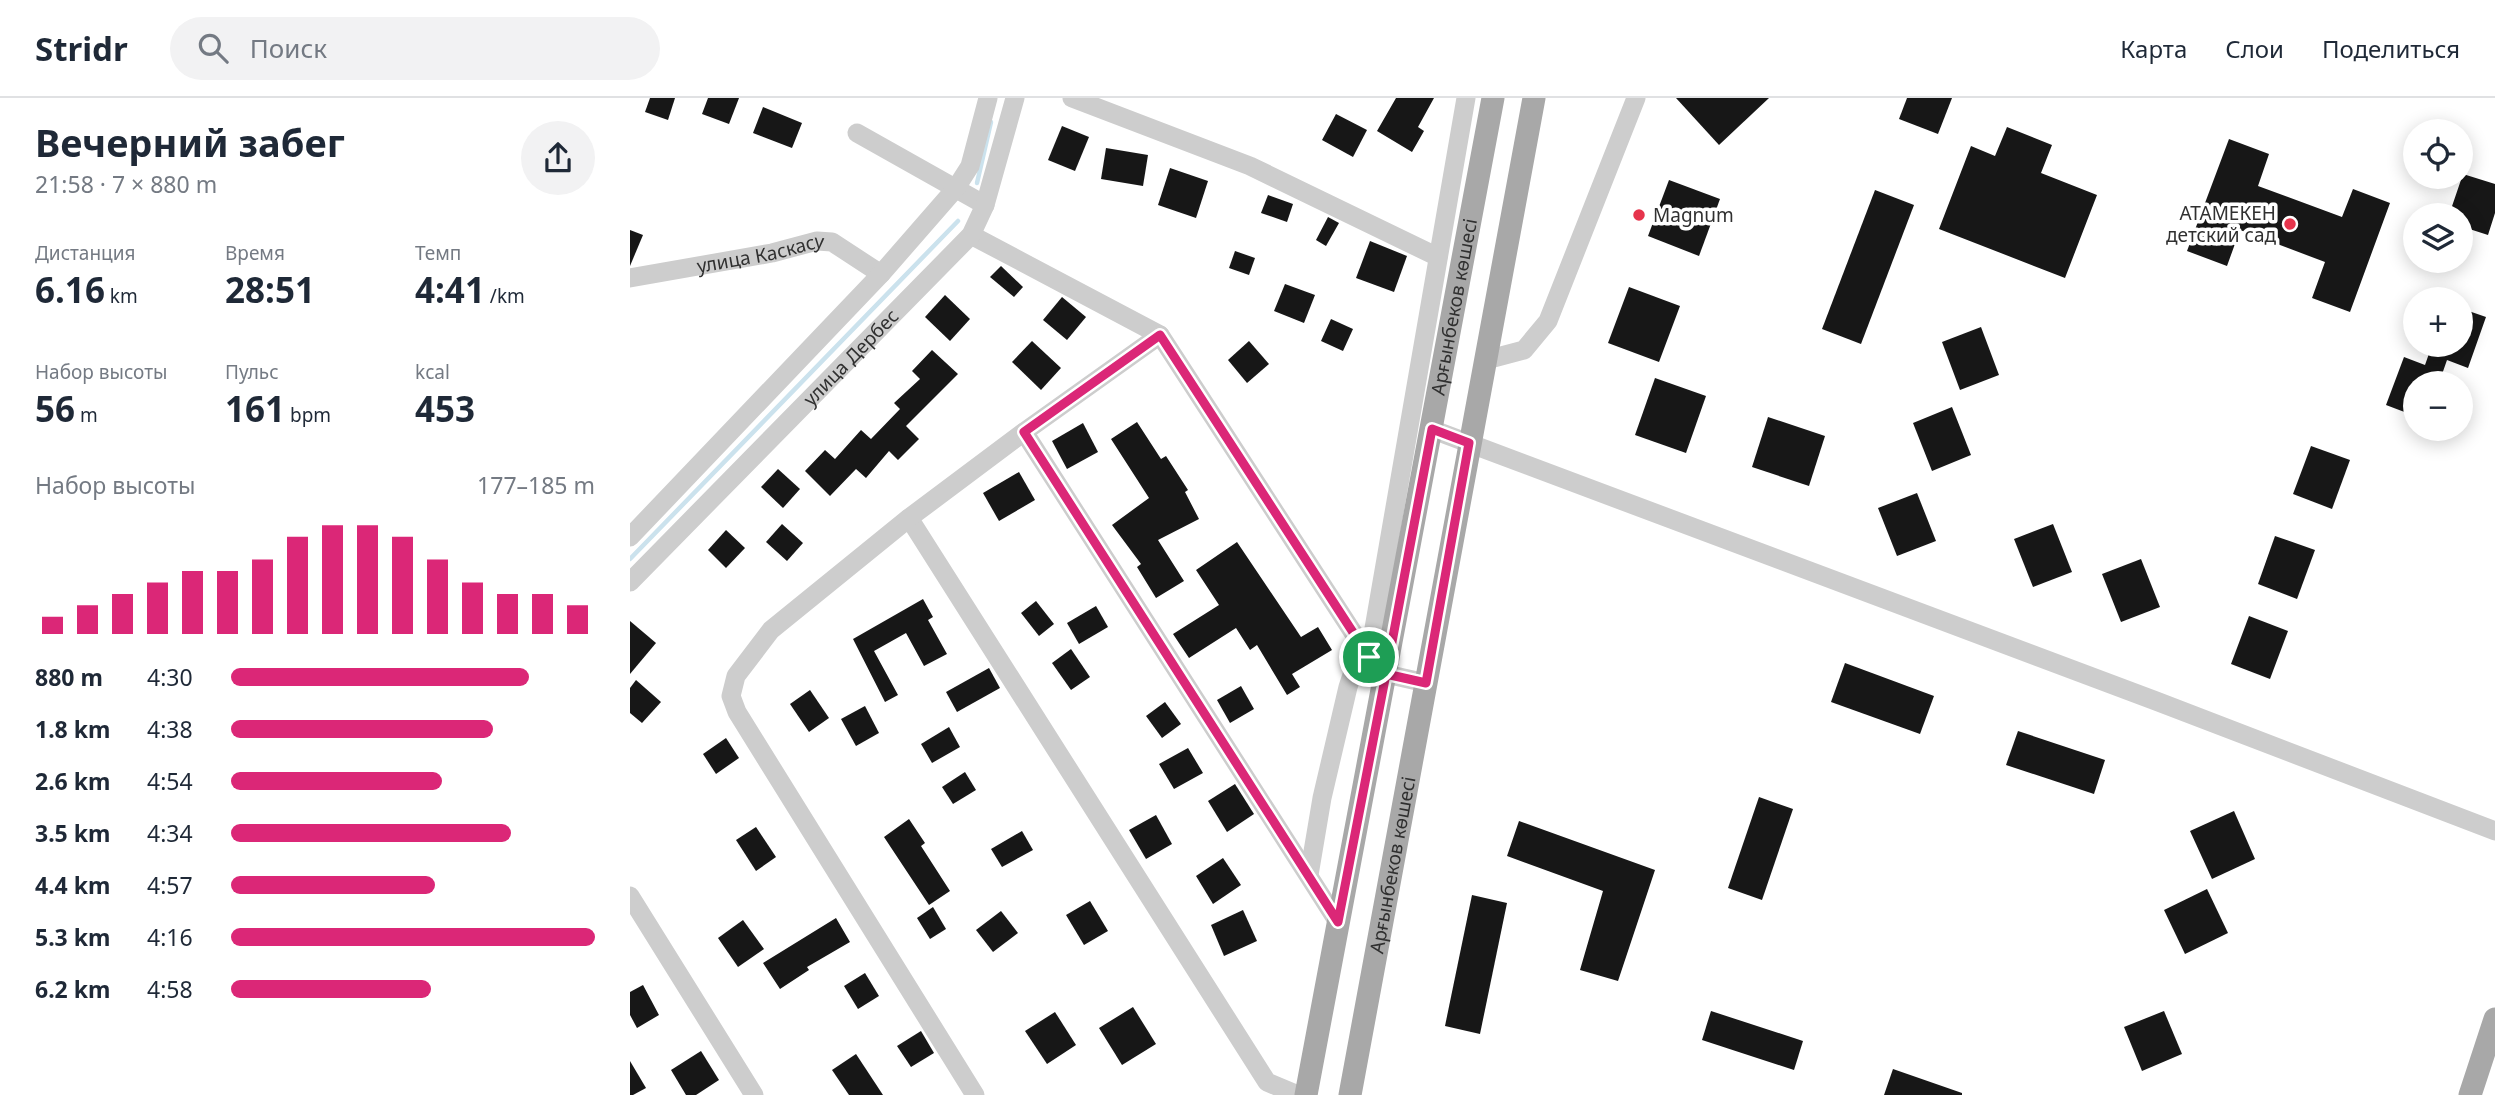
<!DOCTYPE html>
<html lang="ru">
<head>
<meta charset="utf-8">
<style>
  :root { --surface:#fff; --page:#f2f2f3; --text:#1f2937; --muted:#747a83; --line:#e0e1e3; --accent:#db2777 }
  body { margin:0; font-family:"Noto Sans",sans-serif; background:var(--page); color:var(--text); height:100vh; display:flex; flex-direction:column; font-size:26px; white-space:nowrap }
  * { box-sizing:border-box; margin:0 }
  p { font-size:23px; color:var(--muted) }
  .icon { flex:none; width:38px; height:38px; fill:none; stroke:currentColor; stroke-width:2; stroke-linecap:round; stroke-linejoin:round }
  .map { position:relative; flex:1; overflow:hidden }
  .sheet { display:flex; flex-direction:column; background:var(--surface); width:630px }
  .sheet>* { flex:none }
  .controls { position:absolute; left:1773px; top:21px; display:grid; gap:14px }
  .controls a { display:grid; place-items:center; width:70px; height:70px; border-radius:50%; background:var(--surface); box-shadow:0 4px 18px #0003; font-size:35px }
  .pin { position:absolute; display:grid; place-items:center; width:60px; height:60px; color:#fff; margin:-30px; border:4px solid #fff; border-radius:50%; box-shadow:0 2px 7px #0007 }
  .round { display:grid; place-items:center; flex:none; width:74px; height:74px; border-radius:37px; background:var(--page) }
  .head { display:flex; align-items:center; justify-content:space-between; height:119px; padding:0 35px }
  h1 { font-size:38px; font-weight:700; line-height:52px }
  .stats { display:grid; grid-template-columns:repeat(3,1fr); gap:10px; height:119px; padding:7px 35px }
  .stats div { display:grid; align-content:center }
  .stats b { font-size:35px; font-weight:700 }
  .stats small { font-size:19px; font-weight:400 }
  .stats p { font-size:19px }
  .chart { height:196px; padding:14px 35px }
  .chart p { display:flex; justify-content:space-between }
  .chart svg { width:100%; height:126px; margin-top:7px; stroke:var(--accent); stroke-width:6 }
  ul { padding:0 35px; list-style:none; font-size:23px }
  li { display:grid; grid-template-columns:112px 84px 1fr; align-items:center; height:52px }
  li i { height:18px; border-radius:9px; background:var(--accent) }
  header { display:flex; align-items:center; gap:42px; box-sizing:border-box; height:98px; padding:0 35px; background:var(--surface); border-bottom:2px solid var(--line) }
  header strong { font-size:33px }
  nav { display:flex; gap:38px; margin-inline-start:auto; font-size:24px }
  .search { width:490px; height:63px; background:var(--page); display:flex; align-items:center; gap:18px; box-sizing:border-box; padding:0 24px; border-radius:38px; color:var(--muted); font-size:26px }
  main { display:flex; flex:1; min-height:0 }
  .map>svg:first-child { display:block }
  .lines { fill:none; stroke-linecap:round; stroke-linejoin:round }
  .stream { stroke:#cbe2ed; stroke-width:4.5 }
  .building { fill:#171717 }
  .minor { stroke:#cdcdcd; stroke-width:19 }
  .major { stroke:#a8a8a8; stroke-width:23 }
  .route-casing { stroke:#fff; stroke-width:14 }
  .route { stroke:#db2777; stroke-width:9 }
  .poi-dot { fill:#e6344c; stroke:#fff; stroke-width:2.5 }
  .labels { text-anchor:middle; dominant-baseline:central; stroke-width:7; stroke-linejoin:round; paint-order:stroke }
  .poi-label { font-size:19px; fill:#303030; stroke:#fff; text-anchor:end }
  .street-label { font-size:19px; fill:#303030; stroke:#fff }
</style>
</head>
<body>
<header>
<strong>Stridr</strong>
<div class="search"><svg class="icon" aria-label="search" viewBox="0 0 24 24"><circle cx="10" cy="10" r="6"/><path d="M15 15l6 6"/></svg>Поиск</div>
<nav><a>Карта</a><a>Слои</a><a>Поделиться</a></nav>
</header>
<main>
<section class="sheet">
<div class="head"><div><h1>Вечерний забег</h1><p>21:58 · 7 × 880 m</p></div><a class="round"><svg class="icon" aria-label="share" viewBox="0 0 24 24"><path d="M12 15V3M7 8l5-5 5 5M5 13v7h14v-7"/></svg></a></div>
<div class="stats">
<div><p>Дистанция</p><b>6.16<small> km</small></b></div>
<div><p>Время</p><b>28:51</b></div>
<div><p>Темп</p><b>4:41<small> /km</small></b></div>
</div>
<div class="stats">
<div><p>Набор высоты</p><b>56<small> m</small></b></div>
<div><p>Пульс</p><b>161<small> bpm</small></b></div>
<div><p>kcal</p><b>453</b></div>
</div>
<div class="chart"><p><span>Набор высоты</span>177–185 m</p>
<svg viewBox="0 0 160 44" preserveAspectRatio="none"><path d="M5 44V38M15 44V34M25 44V30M35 44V26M45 44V22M55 44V22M65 44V18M75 44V10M85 44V6M95 44V6M105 44V10M115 44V18M125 44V26M135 44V30M145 44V30M155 44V34"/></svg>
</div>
<ul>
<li><b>880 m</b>4:30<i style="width:82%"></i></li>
<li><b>1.8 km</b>4:38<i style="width:72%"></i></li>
<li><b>2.6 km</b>4:54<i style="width:58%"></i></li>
<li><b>3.5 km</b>4:34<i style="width:77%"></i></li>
<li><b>4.4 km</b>4:57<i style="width:56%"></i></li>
<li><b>5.3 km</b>4:16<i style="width:100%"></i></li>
<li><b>6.2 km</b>4:58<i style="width:55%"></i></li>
</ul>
</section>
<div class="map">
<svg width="1865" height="997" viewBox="0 0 1865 997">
  <rect width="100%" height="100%" fill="#fff"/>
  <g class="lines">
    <!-- stream -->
    <g class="stream">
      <path d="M347,85L361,24"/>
      <path d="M0,461L328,123"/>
    </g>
  </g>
  <!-- building -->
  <g class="building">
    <path d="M20,0H45L38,22L15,14Z"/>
    <path d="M78,0H109L99,26L72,16Z"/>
    <path d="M766,0H804L788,29L794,33L782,54L747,33Z"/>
    <path d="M1046,0H1139L1089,47Z"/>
    <path d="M1277,0H1322L1308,36L1269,21Z"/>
    <path d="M133,9L172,25L162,50L123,35Z"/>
    <path d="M706,16L737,32L723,59L692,42Z"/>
    <path d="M432,28L459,39L445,73L418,62Z"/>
    <path d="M1377,29L1422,47L1411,75L1467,97L1435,180L1309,131L1341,48L1365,58Z"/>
    <path d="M1599,41L1639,56L1628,88L1712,119L1723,91L1760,105L1720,214L1682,200L1695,164L1610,132L1597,168L1557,153Z"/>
    <path d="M476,50L518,57L513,88L471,81Z"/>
    <path d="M540,70L578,83L566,120L528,107Z"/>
    <path d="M1833,76L1865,86V115L1858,137L1830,128V117H1819Z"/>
    <path d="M1039,82L1090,101L1069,158L1018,138Z"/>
    <path d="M1245,92L1284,107L1231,246L1192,231Z"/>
    <path d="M638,97L663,106L657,124L631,115Z"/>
    <path d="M698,119L709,125L696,148L686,142Z"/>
    <path d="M0,132L13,137L0,168Z"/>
    <path d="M740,143L777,158L764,194L726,180Z"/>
    <path d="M605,153L625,160L619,177L599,170Z"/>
    <path d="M371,168L393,189L384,199L360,179Z"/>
    <path d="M655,186L685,197L674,225L644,213Z"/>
    <path d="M999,189L1050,208L1029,264L978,245Z"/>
    <path d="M315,197L340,221L320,243L295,219Z"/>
    <path d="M432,199L456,219L437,242L413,222Z"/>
    <path d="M1830,210L1856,219L1838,270L1817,262L1809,285H1785V318L1756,307L1774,259L1795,267L1802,247H1830Z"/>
    <path d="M701,221L723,231L713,253L691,243Z"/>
    <path d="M1351,229L1369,277L1330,292L1312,244Z"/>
    <path d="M402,243L431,270L411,292L382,264Z"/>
    <path d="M619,243L639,266L617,285L598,262Z"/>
    <path d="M302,252L328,276L276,328L289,341L268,362L259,353L236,380L226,371L200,398L175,373L195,352L205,361L231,332L241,341L270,311L264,305L290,281L282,273Z"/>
    <path d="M1025,280L1076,298L1056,355L1005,337Z"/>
    <path d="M1322,309L1341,357L1302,373L1283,325Z"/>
    <path d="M1138,319L1195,338L1179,388L1122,369Z"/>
    <path d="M507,324L531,361L536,358L558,392L555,394L569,421L528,442L554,483L526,500L507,469L511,466L482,427L519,400L481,341Z"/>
    <path d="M453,325L468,354L437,371L422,343Z"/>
    <path d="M1681,348L1720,362L1702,411L1663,396Z"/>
    <path d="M148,371L170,391L153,410L131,389Z"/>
    <path d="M389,374L405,402L369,423L353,395Z"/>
    <path d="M1287,395L1306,443L1267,458L1248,410Z"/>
    <path d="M152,426L173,445L157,463L136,444Z"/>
    <path d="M1423,426L1442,474L1403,489L1384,441Z"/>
    <path d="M96,432L115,450L96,470L78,452Z"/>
    <path d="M1645,438L1685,452L1667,501L1628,486Z"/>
    <path d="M607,444L671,539L688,529L702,552L662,576L670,589L657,597L627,547L620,552L606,530L559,560L543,536L589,507L566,472Z"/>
    <path d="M1511,461L1530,509L1491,524L1472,476Z"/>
    <path d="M293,501L303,519L298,522L317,556L294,568L276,535L244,553L268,597L255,604L223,541Z"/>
    <path d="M406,503L424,526L409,538L391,515Z"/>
    <path d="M466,508L478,529L449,546L437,525Z"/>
    <path d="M1619,518L1658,533L1640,581L1601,566Z"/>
    <path d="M0,523L26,545L0,576Z"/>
    <path d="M441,551L460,579L441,592L422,565Z"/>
    <path d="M1215,565L1304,598L1290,636L1201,604Z"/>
    <path d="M359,570L370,590L327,614L316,594Z"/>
    <path d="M6,582L31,604L12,625L0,615V590Z"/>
    <path d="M611,588L624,611L600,625L587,602Z"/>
    <path d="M180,592L199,620L179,634L160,606Z"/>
    <path d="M535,604L551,626L532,640L516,618Z"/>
    <path d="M235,608L249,635L226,648L211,621Z"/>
    <path d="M319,629L330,649L302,665L291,646Z"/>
    <path d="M1388,633L1475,662L1464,696L1376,667Z"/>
    <path d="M96,640L109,660L86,676L73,656Z"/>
    <path d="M558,650L573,675L544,691L529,666Z"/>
    <path d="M335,674L346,692L323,706L312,689Z"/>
    <path d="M605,686L624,716L597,734L578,703Z"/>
    <path d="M1129,699L1163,711L1132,802L1098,790Z"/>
    <path d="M1604,713L1625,761L1582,781L1560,733Z"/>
    <path d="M526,717L542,746L516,761L499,732Z"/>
    <path d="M279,721L295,745L291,748L320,793L299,807L254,739Z"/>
    <path d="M889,723L1025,772L988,883L950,872L973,793L877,758Z"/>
    <path d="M126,729L146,759L126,773L106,742Z"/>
    <path d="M392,733L403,752L372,769L361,751Z"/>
    <path d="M593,760L611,787L583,806L566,778Z"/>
    <path d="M1577,791L1598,835L1555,856L1534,812Z"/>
    <path d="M842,797L877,805L850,936L815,928Z"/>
    <path d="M460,803L478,833L454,847L436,817Z"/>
    <path d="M303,809L316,831L300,841L287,820Z"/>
    <path d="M613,812L627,843L594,858L581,827Z"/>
    <path d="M371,813L388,835L363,854L346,832Z"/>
    <path d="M206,820L220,844L177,869L179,872L150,891L133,865Z"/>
    <path d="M113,822L134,851L108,869L88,840Z"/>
    <path d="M235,875L249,898L228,911L214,888Z"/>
    <path d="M13,887L29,917L7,930L0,917V894Z"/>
    <path d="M503,909L526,946L492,967L469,930Z"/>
    <path d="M1081,913L1173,943L1164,972L1072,942Z"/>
    <path d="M1534,913L1552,956L1512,973L1494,929Z"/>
    <path d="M425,914L446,947L417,966L395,933Z"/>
    <path d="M291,933L304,955L281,969L267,948Z"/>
    <path d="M71,953L89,982L66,997H56L41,972Z"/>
    <path d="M226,956L253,997H219L202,972Z"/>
    <path d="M0,963L16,990L3,997H0Z"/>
    <path d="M1263,971L1332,995V997H1254Z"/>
  </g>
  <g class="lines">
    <!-- minor -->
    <g class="minor">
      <path d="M442,0L620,68L808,159"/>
      <path d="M227,35L355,107"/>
      <path d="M341,137L530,237L739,559L756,576L796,585"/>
      <path id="s1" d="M0,180L142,155L187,143L202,144L251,176"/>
      <path d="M856,262L894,252L918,223L1006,0"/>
      <path d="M801,331L1526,603L1865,733"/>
      <path d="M394,334L708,824"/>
      <path d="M279,420L637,984L668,997"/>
      <path d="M0,439L251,176L326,90L340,68L358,0"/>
      <path id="s2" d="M0,484L341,137L355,107L385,0"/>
      <path d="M679,777L692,700L718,589L723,574L739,559L836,0"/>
      <path d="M0,798L124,997"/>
      <path d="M345,997L107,614L101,598L106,578L141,532L279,420L394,334L530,237"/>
    </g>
    <!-- major -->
    <g class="major">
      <path id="s3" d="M676,997L863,0"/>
      <path id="s4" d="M720,997L904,0"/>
      <path d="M1840,997L1865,921"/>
    </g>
  </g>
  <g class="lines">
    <defs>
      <path id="route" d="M739,559L530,237L394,334L708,824L756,576L796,585L839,345L802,331L756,576L739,559"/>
    </defs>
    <!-- route casing -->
    <use href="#route" class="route-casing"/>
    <!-- route -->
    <use href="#route" class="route"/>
  </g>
  <!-- markers -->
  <g class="poi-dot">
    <circle cx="1009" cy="117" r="7"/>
    <circle cx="1660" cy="126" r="7"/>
  </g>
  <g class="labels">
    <!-- poi labels -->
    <g class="poi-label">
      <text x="1646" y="115">АТАМЕКЕН<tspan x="1646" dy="22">детский сад</tspan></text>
      <text x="1023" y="117" text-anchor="start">Magnum</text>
    </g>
    <!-- street labels -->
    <g class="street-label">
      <text stroke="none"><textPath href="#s1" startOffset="133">улица Каскасу</textPath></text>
      <text stroke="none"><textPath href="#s3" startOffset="802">Арғынбеков көшесі</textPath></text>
      <text stroke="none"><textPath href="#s2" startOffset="315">улица Дербес</textPath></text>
      <text stroke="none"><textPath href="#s4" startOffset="234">Арғынбеков көшесі</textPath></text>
    </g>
  </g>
</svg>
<div class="controls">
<a><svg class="icon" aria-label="locate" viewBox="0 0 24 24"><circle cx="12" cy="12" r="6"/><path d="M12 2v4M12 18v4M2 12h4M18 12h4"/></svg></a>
<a><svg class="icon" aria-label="layers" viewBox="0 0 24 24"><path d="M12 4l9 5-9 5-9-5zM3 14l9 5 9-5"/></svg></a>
<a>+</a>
<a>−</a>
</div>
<div class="pin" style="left:739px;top:559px;background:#1e9e55"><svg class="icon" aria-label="arrive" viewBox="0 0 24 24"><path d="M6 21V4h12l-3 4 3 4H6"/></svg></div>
</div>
</main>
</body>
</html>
